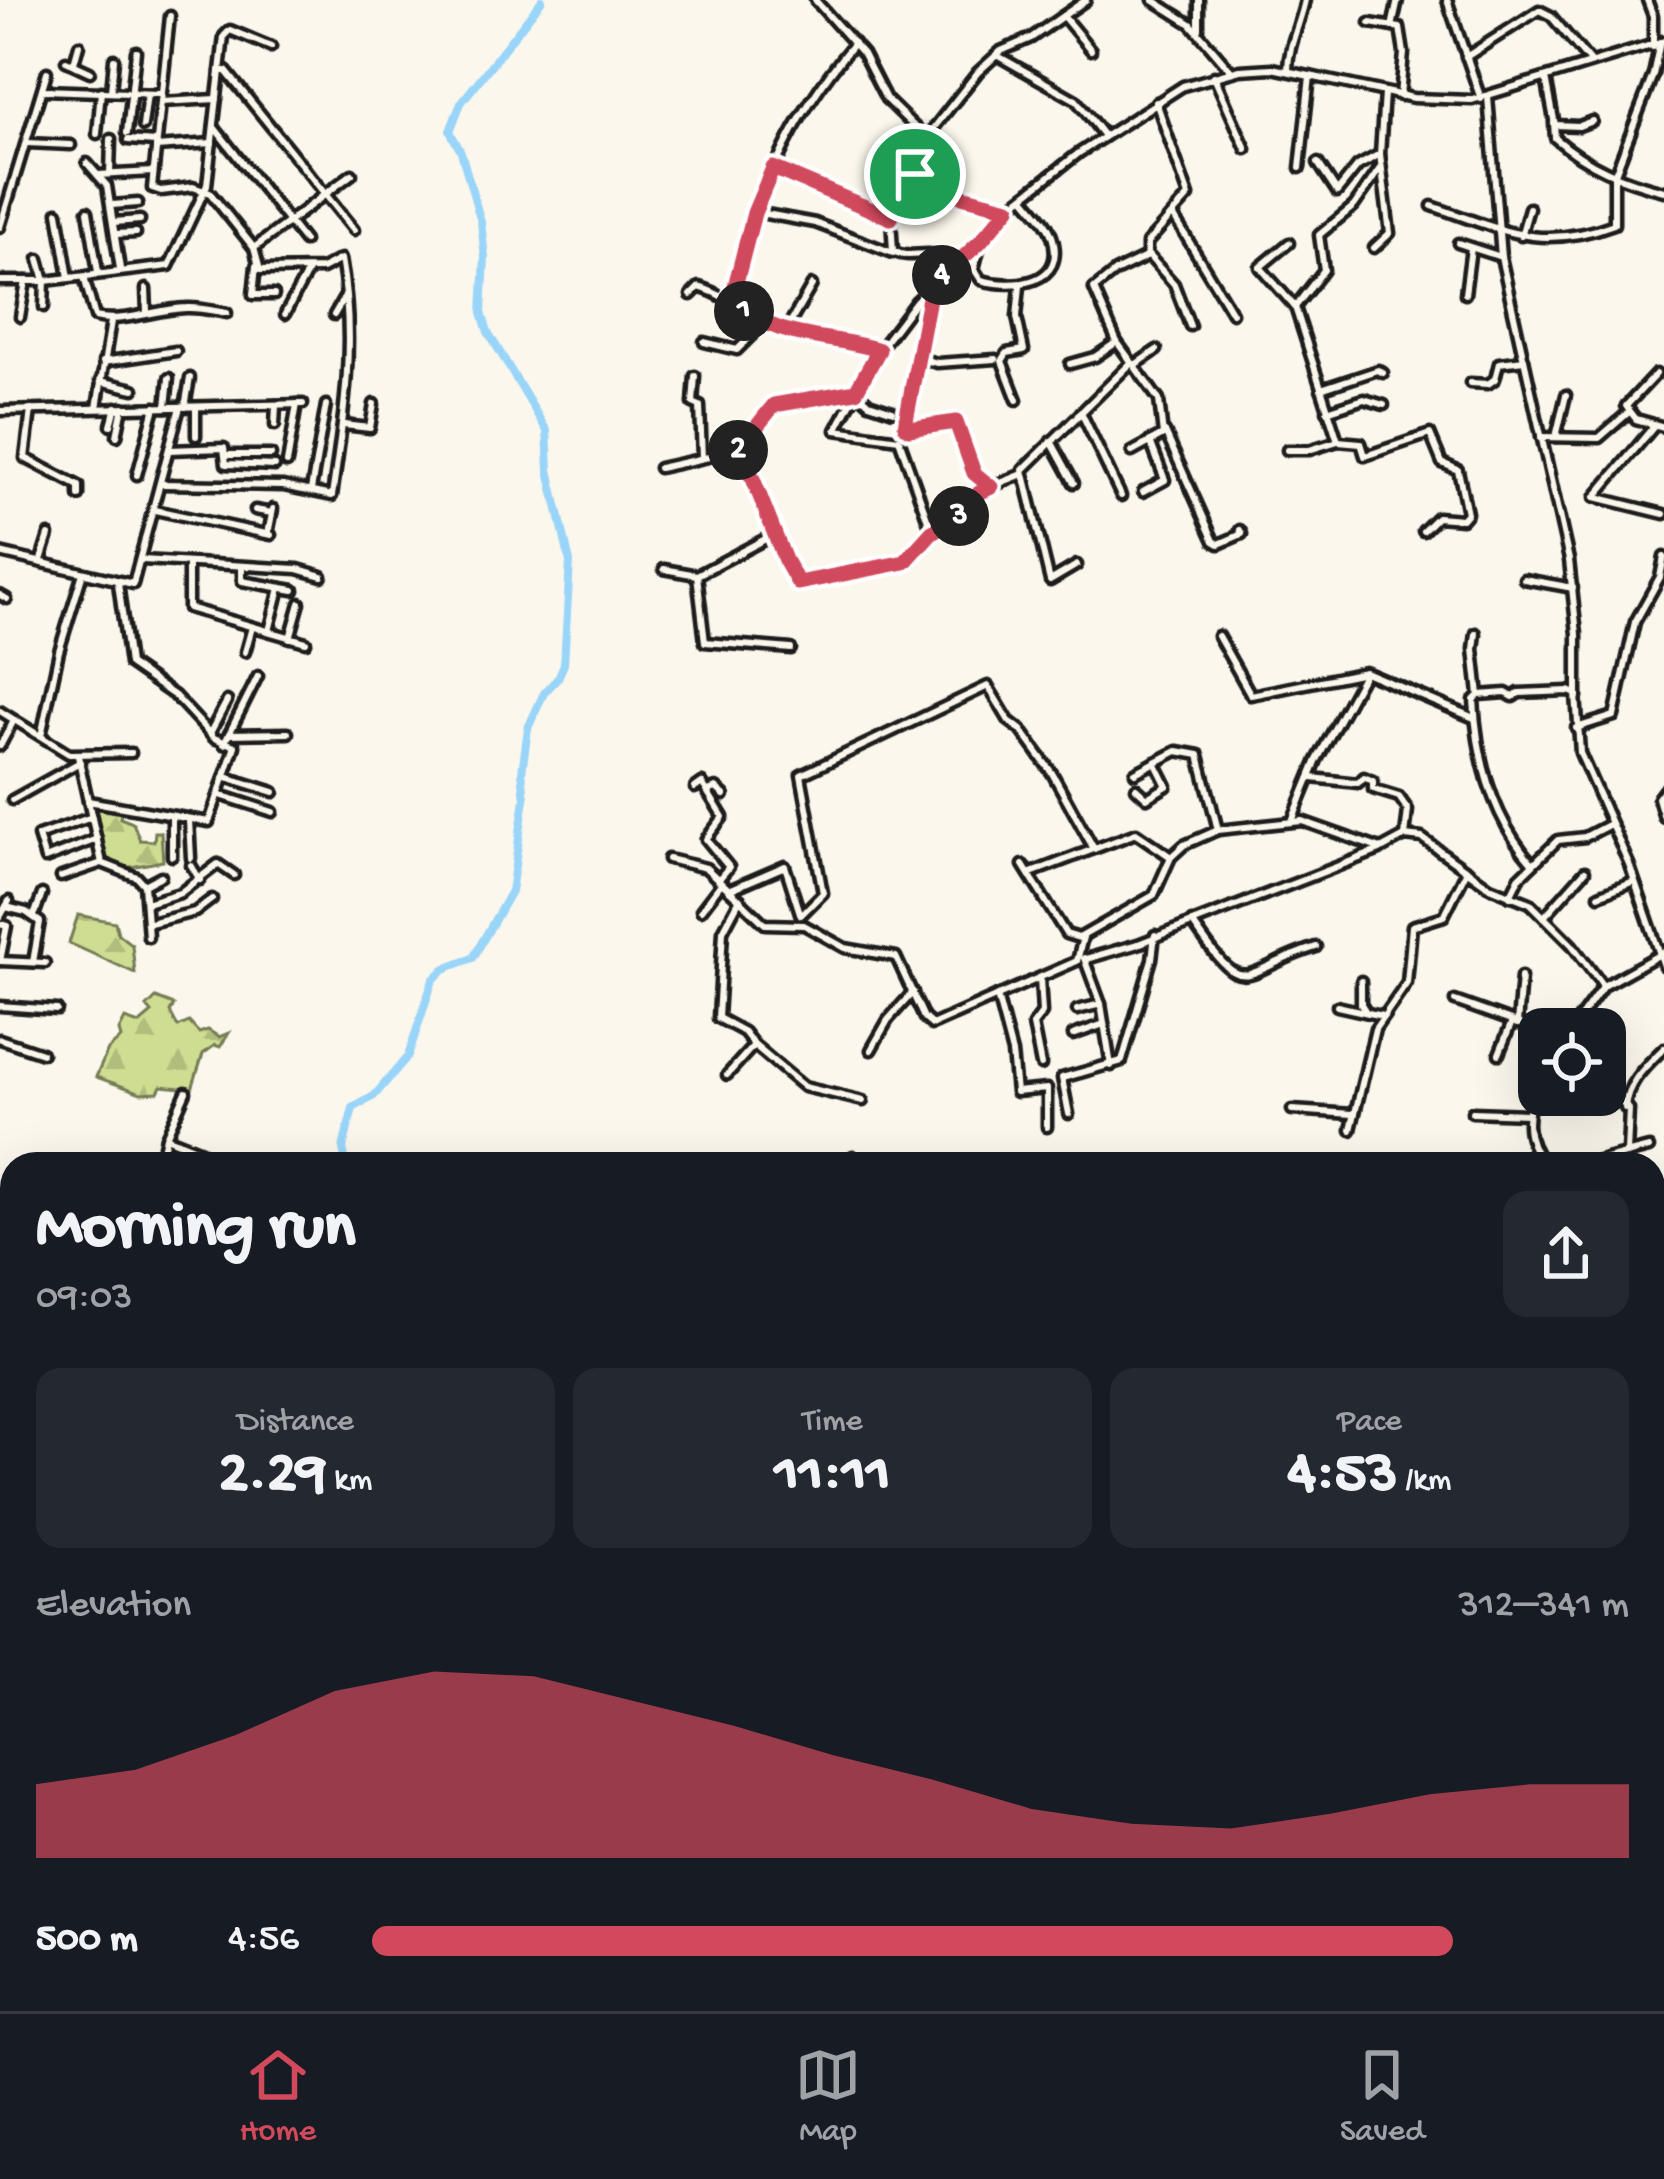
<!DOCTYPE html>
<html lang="en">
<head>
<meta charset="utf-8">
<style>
  :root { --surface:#171b24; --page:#242831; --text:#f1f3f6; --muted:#9ea1a6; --line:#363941; --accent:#d1495b }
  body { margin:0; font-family:"Gochi Hand",sans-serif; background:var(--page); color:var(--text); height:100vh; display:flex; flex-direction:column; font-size:45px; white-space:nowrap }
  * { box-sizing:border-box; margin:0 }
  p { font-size:39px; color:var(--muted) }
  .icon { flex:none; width:66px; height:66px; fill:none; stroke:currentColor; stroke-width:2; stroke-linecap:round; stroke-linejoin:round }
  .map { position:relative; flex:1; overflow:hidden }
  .details { position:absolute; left:0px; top:1152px; width:1665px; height:861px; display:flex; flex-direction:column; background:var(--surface); border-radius:36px 36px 0 0; box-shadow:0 12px 48px #0002 }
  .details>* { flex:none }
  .controls { position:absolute; left:1518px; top:1008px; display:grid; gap:24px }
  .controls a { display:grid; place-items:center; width:108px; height:108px; border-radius:24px; background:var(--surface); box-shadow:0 12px 48px #0002; font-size:60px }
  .pin { position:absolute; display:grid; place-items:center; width:102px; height:102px; color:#fff; margin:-51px; border:6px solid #fff; border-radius:50%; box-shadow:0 3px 12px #0007 }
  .km { position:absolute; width:60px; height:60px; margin:-30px; border-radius:50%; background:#222; color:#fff; font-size:33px; line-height:60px; text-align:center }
  .round { display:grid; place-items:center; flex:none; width:126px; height:126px; border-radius:24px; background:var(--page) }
  .summary { display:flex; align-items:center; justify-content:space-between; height:204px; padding:0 36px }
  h1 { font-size:66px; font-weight:700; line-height:90px }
  .stats { display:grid; grid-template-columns:repeat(3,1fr); gap:18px; height:204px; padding:12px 36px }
  .stats div { display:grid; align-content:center; border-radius:24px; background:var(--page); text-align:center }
  .stats b { font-size:60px; font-weight:700 }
  .stats small { font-size:33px; font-weight:400 }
  .stats p { font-size:33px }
  .chart { height:336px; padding:24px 36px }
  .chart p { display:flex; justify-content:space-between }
  .chart svg { width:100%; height:216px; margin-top:12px; fill:var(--accent); opacity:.7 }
  ul { padding:0 36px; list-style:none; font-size:39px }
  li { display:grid; grid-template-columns:192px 144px 1fr; align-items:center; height:90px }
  li i { height:30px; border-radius:15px; background:var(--accent) }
  .tab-bar { display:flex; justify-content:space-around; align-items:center; height:168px; border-top:3px solid var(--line); background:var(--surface); font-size:33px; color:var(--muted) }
  .tab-bar a { display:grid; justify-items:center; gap:6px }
  .tab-bar .active { color:var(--accent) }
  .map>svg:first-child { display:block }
  .built { fill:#efe3ce }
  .forest { fill:url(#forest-firs); stroke:#757c56; stroke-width:3 }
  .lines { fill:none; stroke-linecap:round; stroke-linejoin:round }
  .river { stroke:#99d4f9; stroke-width:8 }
  .minor-casing { stroke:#1c1c1c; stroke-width:15 }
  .major-casing { stroke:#1c1c1c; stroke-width:18 }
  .minor { stroke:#fbf7ec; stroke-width:6 }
  .major { stroke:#f9deab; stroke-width:9 }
  .route-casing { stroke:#fff; stroke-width:24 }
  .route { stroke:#d1495b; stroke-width:15 }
</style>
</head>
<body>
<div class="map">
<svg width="1664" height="2011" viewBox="0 0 1664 2011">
  <defs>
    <pattern id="forest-firs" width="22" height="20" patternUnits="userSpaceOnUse" patternTransform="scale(3)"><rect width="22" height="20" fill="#cedd91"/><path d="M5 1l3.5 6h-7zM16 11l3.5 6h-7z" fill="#b0bd7c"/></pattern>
  </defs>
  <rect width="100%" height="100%" fill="#fbf7ec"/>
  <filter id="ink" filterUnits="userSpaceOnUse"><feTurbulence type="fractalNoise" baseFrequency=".00833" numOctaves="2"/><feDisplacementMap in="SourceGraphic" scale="24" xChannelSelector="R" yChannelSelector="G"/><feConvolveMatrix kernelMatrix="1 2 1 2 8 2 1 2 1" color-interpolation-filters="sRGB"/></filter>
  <g filter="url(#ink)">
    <!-- built -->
    <path class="built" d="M1653,1836L1664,1837V1936L1653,1908Z"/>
    <!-- forest -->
    <g class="forest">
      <path d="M90,804L122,808L120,818L133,823L140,840L154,841L155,832H161L163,861L131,867V873L116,867L104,868Z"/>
      <path d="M78,915L115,922L118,934L132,945L135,973L69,943Z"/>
      <path d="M156,998L174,1005L170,1012L178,1027L189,1022L199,1033L208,1030L219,1037L229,1033L220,1047L215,1045L203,1054L192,1089L161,1086L158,1092L141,1093L96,1077L108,1050L121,1038L119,1031L125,1019L139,1024L152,1013L147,1007Z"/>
    </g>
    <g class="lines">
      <!-- river -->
      <g class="river">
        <path d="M346,1164L343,1148L353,1108L374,1096L408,1056L433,980L444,969L473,958L511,891L525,799L522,772L528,728L544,693L558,678L564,664L570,562L549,470L547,431L488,332L482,312L485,258L481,222L461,152L450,131L461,103L542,0"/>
        <path d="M111,2011L113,2001"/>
      </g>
      <defs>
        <g id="minor">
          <path d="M815,0L863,54L886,99L926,138L913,160L915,174L949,193L1009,208"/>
          <path d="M1153,0L1191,24L1232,72"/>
          <path d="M1199,0V29"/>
          <path d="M1447,0L1481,99"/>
          <path d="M1647,0L1653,16V47"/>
          <path d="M1063,16L1091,50"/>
          <path d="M1370,23L1400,28L1404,53L1400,96"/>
          <path d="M1392,27L1398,0"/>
          <path d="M998,56L1076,100L1104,136"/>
          <path d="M1466,57L1539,10L1551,16L1590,62"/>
          <path d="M66,61L90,72"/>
          <path d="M74,63L79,45"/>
          <path d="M1288,70C1288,45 1300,25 1305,0"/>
          <path d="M220,71H226L354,230"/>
          <path d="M1214,76L1246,149"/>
          <path d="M1546,78L1555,125L1579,126L1592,121"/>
          <path d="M43,90L160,94"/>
          <path d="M111,91L114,59"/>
          <path d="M161,102L217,99"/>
          <path d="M1156,102L1189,196L1147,243V254L1174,284L1190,326"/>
          <path d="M1554,123L1555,138C1587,166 1623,181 1664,191"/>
          <path d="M143,126L147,94"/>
          <path d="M214,127L304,241"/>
          <path d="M127,133L136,51"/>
          <path d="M97,134L101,91"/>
          <path d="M926,138L978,72L1001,51L1031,38L1086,0"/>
          <path d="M128,140L155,142"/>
          <path d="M27,143L71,145"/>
          <path d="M156,147L212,143"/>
          <path d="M87,163L107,186L120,269"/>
          <path d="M1318,163L1337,192L1358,166L1380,154"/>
          <path d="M773,168L891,219"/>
          <path d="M1300,168L1310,76"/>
          <path d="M110,174L111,139"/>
          <path d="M915,174L891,219L893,251C913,262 926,245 956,262"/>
          <path d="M98,175L153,172"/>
          <path d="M112,205L138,203"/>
          <path d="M1432,206C1502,230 1540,252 1614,224V176L1653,75L1660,42"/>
          <path d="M88,211L98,272"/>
          <path d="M58,212L69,278"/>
          <path d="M755,212L815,223L893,253"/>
          <path d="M1173,215L1232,313"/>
          <path d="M114,222L140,220"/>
          <path d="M0,227L47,72"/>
          <path d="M116,234L136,233"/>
          <path d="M1521,236L1529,208"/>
          <path d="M1289,243L1260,267L1295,307"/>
          <path d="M1458,243L1501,257L1488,97"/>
          <path d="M980,246L974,269L981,280C1013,289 1068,285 1052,236C1047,221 1033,209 1024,197"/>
          <path d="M254,248L352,174"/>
          <path d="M1374,248L1390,233L1380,154L1384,93"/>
          <path d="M39,259L45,281L44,307"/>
          <path d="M256,266L253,295H274"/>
          <path d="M84,277L95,317C121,324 157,309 186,308C199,307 214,311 227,313"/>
          <path d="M0,281H45L169,266L207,185L224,36L230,30L271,47"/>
          <path d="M146,289L147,312"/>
          <path d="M930,291L918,358L937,363L996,359"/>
          <path d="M1465,294L1471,248"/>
          <path d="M691,295L699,287C721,294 731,302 749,315C755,319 785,330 794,334C821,345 851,340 879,350L916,301L972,250L1011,206L1079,153L1183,86L1240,70L1272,68L1413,98L1472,100L1664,41"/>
          <path d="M732,296C759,194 785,125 854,43"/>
          <path d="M285,314L308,271"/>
          <path d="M334,315L345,296"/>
          <path d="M20,317L26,281"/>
          <path d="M786,330L812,285"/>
          <path d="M704,342L737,350L752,335L758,320"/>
          <path d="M879,350L836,430L899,439L932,532L955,519L985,489L1023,474"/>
          <path d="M920,359L905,426L909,429L956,422L974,473L991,487"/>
          <path d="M1524,359L1569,560L1577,634V697"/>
          <path d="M103,362L176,351"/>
          <path d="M1070,364L1095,357L1117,342"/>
          <path d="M1656,374L1626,406L1636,419L1664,427"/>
          <path d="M695,376L693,403L700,406L702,458"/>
          <path d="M100,381L134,389"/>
          <path d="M1470,383L1488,384L1495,379L1499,363L1524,360L1501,257"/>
          <path d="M1321,389L1378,370L1383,373"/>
          <path d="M1017,400L1002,361L1007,353L1024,350L1017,317L1020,286"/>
          <path d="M166,407L169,378"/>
          <path d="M185,407L190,378"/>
          <path d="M97,408L111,321"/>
          <path d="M31,410L25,458L79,486V496"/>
          <path d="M0,411L303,404"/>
          <path d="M1327,411L1364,399L1384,405"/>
          <path d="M1081,412L1121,496"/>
          <path d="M111,425L116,407"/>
          <path d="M275,425L276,405"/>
          <path d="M344,425L370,428L374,404"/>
          <path d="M1655,425L1595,497L1664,514"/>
          <path d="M1165,432L1214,541L1219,544L1242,534L1240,530"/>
          <path d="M117,436L123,407"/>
          <path d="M196,436V407"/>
          <path d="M1541,437L1599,438L1629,412"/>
          <path d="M1556,437L1566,395"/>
          <path d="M1051,441L1074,483"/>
          <path d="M1338,441L1361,443L1365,456L1430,434L1442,463L1458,470L1467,513L1462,519L1437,517L1423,531"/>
          <path d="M169,450L224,448L226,464L275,466"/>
          <path d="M738,450V464L752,476L785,560L798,583L905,562L932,532"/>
          <path d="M1287,450H1309L1338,441L1295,307L1324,270L1319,235L1354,206L1381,167"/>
          <path d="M1132,452L1163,435L1159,400L1117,342L1094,289L1115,272L1148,256"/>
          <path d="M226,455H271"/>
          <path d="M287,463L297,404"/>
          <path d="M659,468L736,451L774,405L856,391L869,403L893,411"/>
          <path d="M137,475L155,407"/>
          <path d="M162,484L283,486L332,496C344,417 356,339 341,259L322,269L260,270L254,248L210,193L193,187L161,191L152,188L170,16"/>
          <path d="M311,490L326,405"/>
          <path d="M1143,492L1165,480L1150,441"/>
          <path d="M155,510L271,535"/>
          <path d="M255,510L272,513"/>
          <path d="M268,534L273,509"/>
          <path d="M775,534L697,575L705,642L791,649"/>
          <path d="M0,553L133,584L180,407"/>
          <path d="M41,560L49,535"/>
          <path d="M142,560L298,569L322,576"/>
          <path d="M1077,565L1050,581L1023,470L1131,363L1135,365L1157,350"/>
          <path d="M188,566V608L306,642"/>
          <path d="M242,567V581L294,590"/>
          <path d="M664,569L697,575"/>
          <path d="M1524,579L1573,588"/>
          <path d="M0,595L7,599"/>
          <path d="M269,631L280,588"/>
          <path d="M1476,633L1474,649L1479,695"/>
          <path d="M1218,636L1251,695L1365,672L1474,718"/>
          <path d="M290,638L300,603"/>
          <path d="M245,652L252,627"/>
          <path d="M0,711L69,754L131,753"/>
          <path d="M1576,728L1614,716L1635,622L1660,577L1664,557"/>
          <path d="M210,733L227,701"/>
          <path d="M229,734L288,733"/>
          <path d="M41,736L59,651L83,573"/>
          <path d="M224,744L258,676"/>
          <path d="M0,746L14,720"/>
          <path d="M78,756L102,863"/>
          <path d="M1135,773L1177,751L1199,755L1218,830"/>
          <path d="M226,777L274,792"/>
          <path d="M1312,778L1358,783L1364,777L1373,781V789L1399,797L1408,810L1405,836"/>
          <path d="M695,788L702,783L723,817L706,839L729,867L718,880"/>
          <path d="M1136,788L1147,798L1167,786L1155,762"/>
          <path d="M1664,790L1658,798L1664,818"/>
          <path d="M708,791L716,788L724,795"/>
          <path d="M220,795L273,812"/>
          <path d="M12,800L80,762"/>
          <path d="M88,801L209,822L235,746L214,738L175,696L129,664L118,583"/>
          <path d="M92,817L38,836L45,859L97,839"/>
          <path d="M172,817V856"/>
          <path d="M189,820L191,858"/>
          <path d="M1292,821L1317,760L1364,674"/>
          <path d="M668,859L706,868L765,924L804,925L845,948L896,957L924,1018L932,1025L1077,961L1083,937"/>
          <path d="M1533,864C1493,819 1477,759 1474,700L1479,695L1506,693L1513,697L1519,693L1569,691L1576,694L1580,753L1629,864L1664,966"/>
          <path d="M191,865L200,880"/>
          <path d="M1023,865L1066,934L1079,938L1154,895L1171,857L1184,845L1218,830L1302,821L1381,849L1405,836L1422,838L1490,887L1530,903L1572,945L1603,986"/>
          <path d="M1031,873L1136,833L1171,857"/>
          <path d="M61,877L102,863L137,877L144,885L148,937"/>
          <path d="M144,885L161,876"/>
          <path d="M729,890L785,866L800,913"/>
          <path d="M1599,895L1634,881"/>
          <path d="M1510,896L1519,878L1558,840L1585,837L1610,824"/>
          <path d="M740,899L723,931L718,1018L744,1032L754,1045"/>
          <path d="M146,903L180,893L218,864L234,875"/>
          <path d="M6,907L26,912L40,922L33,962"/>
          <path d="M701,910L720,885"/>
          <path d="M801,915L823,893L801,775L988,686L1009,721L1021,730L1052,773L1094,849"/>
          <path d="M34,916L42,894"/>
          <path d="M0,917L9,901"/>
          <path d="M1544,917L1585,871"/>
          <path d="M1192,922C1248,1004 1237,972 1316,947"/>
          <path d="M150,923L195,912L212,899"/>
          <path d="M0,924L7,926L0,961"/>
          <path d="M1084,958L1101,1004L1111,1066"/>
          <path d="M1086,959L1138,944L1380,850"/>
          <path d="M0,961L45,963"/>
          <path d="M1040,978L1042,1013L1033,1025L1041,1065"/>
          <path d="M1361,981V1004L1366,1012"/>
          <path d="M997,996L1012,1053L1016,1092L1047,1089V1127"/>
          <path d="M1455,1001L1539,1031"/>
          <path d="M0,1006L57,1010"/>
          <path d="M1337,1006L1382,1016"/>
          <path d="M1077,1010L1101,1004"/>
          <path d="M1517,1024L1521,977"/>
          <path d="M1572,1029L1603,986L1664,952"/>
          <path d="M1073,1035L1104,1024"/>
          <path d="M0,1039L42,1053"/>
          <path d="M871,1050L888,1020L913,992"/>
          <path d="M1499,1054L1512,1022"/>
          <path d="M1605,1063L1607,1064"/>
          <path d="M727,1075L754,1045L804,1087L863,1101"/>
          <path d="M1539,1082C1525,1113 1522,1137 1544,1164"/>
          <path d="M1605,1089L1629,1109L1627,1152"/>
          <path d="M1625,1108C1627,1082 1646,1066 1664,1048"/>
          <path d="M1292,1110L1353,1114"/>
          <path d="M1472,1112L1528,1114"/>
          <path d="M1069,1114L1062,1078L1122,1061L1152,959L1155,935"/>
          <path d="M1351,1130L1375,1029L1407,983L1412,926L1444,916L1467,870"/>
          <path d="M166,1137L201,1151"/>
          <path d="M853,1156L856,1164"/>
          <path d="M160,1164L166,1137L186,1092"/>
          <path d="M1587,1164L1649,1148"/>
          <path d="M7,1237L12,1243"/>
          <path d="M1653,1289L1661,1297L1657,1319L1664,1331"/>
          <path d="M0,1292L12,1303"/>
          <path d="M0,1304H12"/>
          <path d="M0,1348L12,1380"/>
          <path d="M0,1393L12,1385"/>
          <path d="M0,1426L12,1418"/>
          <path d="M1660,1438L1664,1424"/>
          <path d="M0,1448L12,1464"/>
          <path d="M1655,1487L1662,1439"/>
          <path d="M0,1511L12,1499"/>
          <path d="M12,1549L5,1558L12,1567"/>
          <path d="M0,1577L6,1572"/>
          <path d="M1653,1586L1664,1606"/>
          <path d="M0,1600L12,1590"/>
          <path d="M0,1624L12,1616"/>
          <path d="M635,2001L636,2003"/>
          <path d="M684,2001L686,2007"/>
          <path d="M1507,2001L1511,2011"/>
          <path d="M1561,2001L1562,2011"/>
          <path d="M570,2008L571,2001"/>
        </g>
        <g id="major">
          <path d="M1653,1384L1664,1369"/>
          <path d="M1082,2001L1084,2011"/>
        </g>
      </defs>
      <!-- minor casing -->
      <use href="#minor" class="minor-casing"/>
      <!-- major casing -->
      <use href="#major" class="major-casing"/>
      <!-- minor -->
      <use href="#minor" class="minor"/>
      <!-- major -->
      <use href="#major" class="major"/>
    </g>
  </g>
  <g class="lines" filter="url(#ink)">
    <defs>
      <path id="route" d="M773,168L891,218L915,174L950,193L1009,208L980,242L931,287L905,426L909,429L956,422L974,473L991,487L979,493L956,519L932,532L905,562L798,583L785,560L752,476L738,464V450L774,405L856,391L879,350C826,333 775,343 732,298L754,213Z"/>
    </defs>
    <!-- route casing -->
    <use href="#route" class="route-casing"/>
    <!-- route -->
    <use href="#route" class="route"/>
  </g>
</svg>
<div class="controls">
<a><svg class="icon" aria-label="locate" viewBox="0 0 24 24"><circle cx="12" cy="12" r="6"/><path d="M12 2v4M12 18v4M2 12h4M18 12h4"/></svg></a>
</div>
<div class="pin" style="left:915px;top:174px;background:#1e9e55"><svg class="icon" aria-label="arrive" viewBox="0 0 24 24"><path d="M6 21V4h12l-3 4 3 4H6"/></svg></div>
<b class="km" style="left:744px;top:311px">1</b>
<b class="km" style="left:738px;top:450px">2</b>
<b class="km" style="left:959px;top:516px">3</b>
<b class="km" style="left:942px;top:275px">4</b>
<section class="details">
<div class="summary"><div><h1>Morning run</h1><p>09:03</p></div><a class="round"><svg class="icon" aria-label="share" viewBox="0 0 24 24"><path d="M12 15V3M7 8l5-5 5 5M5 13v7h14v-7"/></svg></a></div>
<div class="stats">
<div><p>Distance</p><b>2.29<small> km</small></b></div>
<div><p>Time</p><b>11:11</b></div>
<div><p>Pace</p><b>4:53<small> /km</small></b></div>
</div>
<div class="chart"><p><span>Elevation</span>312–341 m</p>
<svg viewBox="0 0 160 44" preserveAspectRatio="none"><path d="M0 44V29L10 26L20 19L30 10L40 6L50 7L60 12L70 17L80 23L90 28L100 34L110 37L120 38L130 35L140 31L150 29L160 29V44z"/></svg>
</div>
<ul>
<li><b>500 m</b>4:56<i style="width:86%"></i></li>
</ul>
</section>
</div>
<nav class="tab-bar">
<a class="active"><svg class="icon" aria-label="home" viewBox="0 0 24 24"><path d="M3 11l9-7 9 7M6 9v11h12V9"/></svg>Home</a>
<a><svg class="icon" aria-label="map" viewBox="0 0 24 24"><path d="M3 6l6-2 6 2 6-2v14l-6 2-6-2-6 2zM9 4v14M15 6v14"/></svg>Map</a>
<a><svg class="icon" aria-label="saved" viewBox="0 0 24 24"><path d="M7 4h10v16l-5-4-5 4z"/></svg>Saved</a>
</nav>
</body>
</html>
